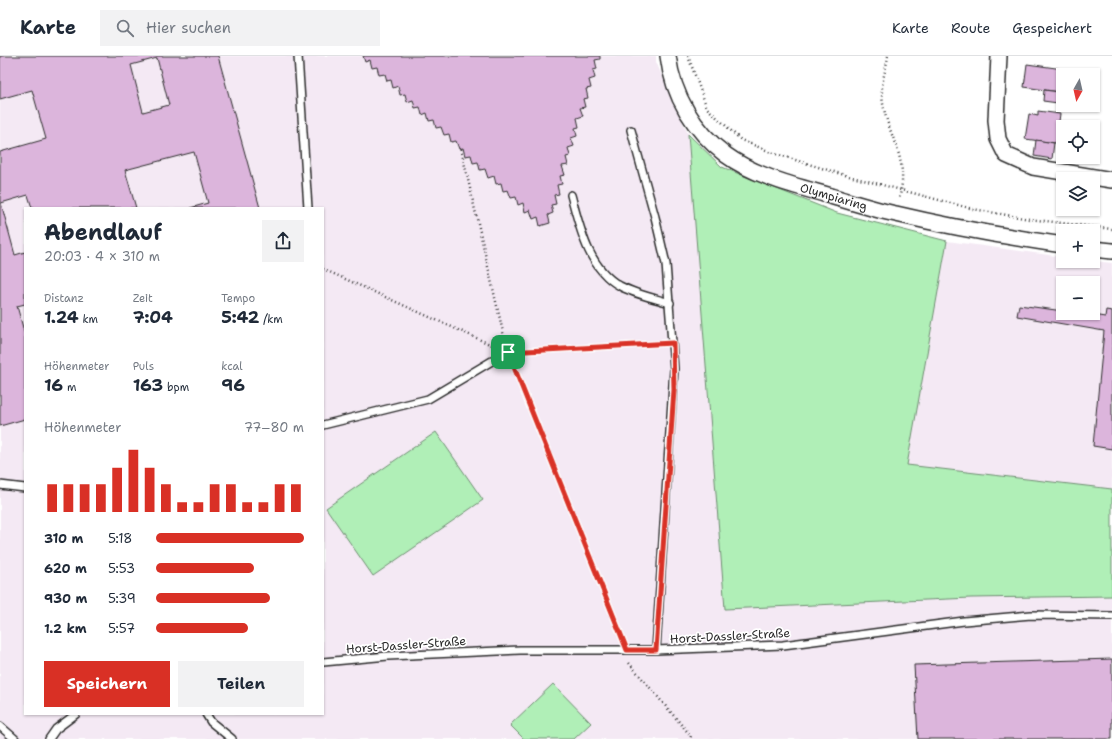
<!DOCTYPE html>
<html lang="de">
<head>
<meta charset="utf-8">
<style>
  :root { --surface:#fff; --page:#f2f2f3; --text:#1f2937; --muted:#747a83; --line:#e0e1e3; --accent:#d93025 }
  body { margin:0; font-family:"Shantell Sans",sans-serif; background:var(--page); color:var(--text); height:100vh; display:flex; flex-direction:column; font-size:15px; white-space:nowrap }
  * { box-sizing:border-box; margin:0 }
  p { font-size:13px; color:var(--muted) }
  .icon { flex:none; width:22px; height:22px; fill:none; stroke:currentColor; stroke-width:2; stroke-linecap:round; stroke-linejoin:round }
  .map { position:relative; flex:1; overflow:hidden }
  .sheet { position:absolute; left:24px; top:151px; width:300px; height:508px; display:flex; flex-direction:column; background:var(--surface); border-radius:0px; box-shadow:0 1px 3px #0004 }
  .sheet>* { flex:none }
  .needle { width:26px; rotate:188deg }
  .fabs { position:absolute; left:1056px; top:12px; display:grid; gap:8px }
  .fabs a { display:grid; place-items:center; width:44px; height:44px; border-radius:0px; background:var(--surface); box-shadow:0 1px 3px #0004; font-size:20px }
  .pin { position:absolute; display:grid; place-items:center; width:34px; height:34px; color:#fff; margin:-17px; border-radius:8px; box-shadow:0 2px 6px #0006 }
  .round { display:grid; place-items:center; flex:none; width:42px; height:42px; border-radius:0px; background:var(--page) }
  .summary { display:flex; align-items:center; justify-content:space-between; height:68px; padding:0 20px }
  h1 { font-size:22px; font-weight:700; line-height:30px }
  .figures { display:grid; grid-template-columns:repeat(3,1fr); gap:6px; height:68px; padding:4px 20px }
  .figures div { display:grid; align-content:center }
  .figures b { font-size:17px; font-weight:700 }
  .figures small { font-size:11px; font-weight:400 }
  .figures p { font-size:11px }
  .chart { height:112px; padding:8px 20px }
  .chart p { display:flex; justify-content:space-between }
  .chart svg { width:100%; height:72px; margin-top:4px; stroke:var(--accent); stroke-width:6 }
  .button { display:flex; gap:8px; margin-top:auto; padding:8px 20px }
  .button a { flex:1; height:46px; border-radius:0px; background:var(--accent); color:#fff; font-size:16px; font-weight:700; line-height:46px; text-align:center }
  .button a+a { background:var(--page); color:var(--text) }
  ul { padding:0 20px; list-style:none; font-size:13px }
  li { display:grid; grid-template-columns:64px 48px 1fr; align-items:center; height:30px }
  li i { height:10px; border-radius:5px; background:var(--accent) }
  header { display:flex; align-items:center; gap:24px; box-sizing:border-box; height:56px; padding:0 20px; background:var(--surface); border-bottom:1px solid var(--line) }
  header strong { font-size:19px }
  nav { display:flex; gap:22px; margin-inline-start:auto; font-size:14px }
  .search { width:280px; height:36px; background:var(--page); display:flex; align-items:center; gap:10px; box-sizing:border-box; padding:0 14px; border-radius:0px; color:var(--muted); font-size:15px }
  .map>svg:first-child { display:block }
  .built { fill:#f4e9f4; fill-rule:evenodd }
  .green { fill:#b0efb7; stroke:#6e8d71 }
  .building { fill:#dcb5dc; stroke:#2b2b2b; fill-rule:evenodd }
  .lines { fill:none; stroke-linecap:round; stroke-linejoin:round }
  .lane-casing { stroke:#2b2b2b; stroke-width:10 }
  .street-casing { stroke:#2b2b2b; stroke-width:18 }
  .path { stroke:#2b2b2b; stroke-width:2.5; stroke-dasharray:1 3; stroke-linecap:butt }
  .lane { stroke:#fff; stroke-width:7 }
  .street { stroke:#fff; stroke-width:15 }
  .route-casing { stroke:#fff; stroke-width:8 }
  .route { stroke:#d93025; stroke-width:5 }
  .labels { text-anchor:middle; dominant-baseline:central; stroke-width:3.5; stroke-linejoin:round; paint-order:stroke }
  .street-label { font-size:12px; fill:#2b2b2b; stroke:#fff }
</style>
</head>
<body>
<header>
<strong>Karte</strong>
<div class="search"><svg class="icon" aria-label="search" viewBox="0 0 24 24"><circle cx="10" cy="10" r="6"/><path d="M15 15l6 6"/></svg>Hier suchen</div>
<nav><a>Karte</a><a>Route</a><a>Gespeichert</a></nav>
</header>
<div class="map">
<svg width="1112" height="683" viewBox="0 0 1112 683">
  <rect width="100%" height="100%" fill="#fff"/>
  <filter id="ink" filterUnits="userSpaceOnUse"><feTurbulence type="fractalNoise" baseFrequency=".025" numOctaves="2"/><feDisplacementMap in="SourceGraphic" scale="8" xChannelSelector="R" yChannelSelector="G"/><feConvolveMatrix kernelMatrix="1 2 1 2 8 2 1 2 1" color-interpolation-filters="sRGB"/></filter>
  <g filter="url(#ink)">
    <!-- built -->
    <g class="built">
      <path d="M0,0H656V6L688,78L725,553L971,542L1112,540V683H0ZM25,152H323V658H25Z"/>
      <path d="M947,185L1063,201V205H1093L1112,207V433L907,409ZM1063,227H1093V257H1063Z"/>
    </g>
    <!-- green -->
    <g class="green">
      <path d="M688,78L722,111L837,157L947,185L907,409L1112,433V540L971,542L725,553Z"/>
      <path d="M436,376L483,444L373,520L326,452Z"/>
      <path d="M553,628L591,667L574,683H524L510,669Z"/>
    </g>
    <!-- building -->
    <g class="building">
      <path d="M0,0H218L260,152H190L208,147L194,96L125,114L136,152H32L28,139L1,147L15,199L25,196V248L17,250L25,279V363L0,370V96L46,83L32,34L0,43ZM157,2L169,49L143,56L131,9Z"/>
      <path d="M363,0H600V3L595,4L597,13L593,14L595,22L589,24L591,32L586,33L588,42L583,43L585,51L580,52L583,60L577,62L579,71L575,72L577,80L571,82L574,90L568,92L570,100L566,101L568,109L562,110L565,119L560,120L562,128L557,129L559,138L554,139L556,148L551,149L553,157L548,159L550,167L540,170L538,161L533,163L530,154L525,156L523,147L518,149L516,141L511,142L508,134L503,135L501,127L496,128L494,120L488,122L485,113L480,114L478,106L473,107L471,99L465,100L463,92L459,93L456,85L451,86L449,78L444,79L441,71L436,72L434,64L429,65L427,57L422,59L420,51L415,52L413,44L407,46L405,38L400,39L398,30L393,32L391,24L387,25L385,18L379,19L377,11L372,12L370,4L365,6Z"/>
      <path d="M1027,8L1063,13L1060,36L1024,31Z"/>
      <path d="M1044,34L1060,36L1058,47L1043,45Z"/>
      <path d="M1038,55L1060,58L1056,87L1025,83L1029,58L1038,60Z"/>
      <path d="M1036,84L1054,87L1052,103L1034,100Z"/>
      <path d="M1019,249L1063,255V257H1080L1105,261L1106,254L1112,255V393L1093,390L1104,275L1017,260Z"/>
      <path d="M1112,603V683H918L914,609Z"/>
    </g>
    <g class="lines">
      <defs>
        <g id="lane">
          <path d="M298,0L308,152"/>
          <path d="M631,74L655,161L666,208L674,313L656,594"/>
          <path d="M571,139C580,172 588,212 620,230C635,238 653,242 670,247"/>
          <path d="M323,369L428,343L507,296"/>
          <path d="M0,429L25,432"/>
          <path d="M323,606L388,600L520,594H656L783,589L964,565L1031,559L1112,560"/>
          <path d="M206,658L211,666L232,683"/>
          <path d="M0,670L15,683"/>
          <path d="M49,683L56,673L76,658"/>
        </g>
        <g id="street">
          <path id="s1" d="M668,0C673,40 694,75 726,99C753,119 792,129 824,138C848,145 872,153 896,158C951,171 1007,181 1063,189"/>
          <path d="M999,0L996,64L998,83L1006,99L1033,111L1112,124"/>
          <path d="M1093,193L1112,195"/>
        </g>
      </defs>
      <!-- lane casing -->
      <use href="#lane" class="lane-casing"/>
      <!-- street casing -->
      <use href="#street" class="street-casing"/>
      <!-- path -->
      <g class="path">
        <path d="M688,0L707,52L741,84L776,98L841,118L973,153L1029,163L1112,173"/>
        <path d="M888,0C886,13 881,27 882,39C885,80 911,99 899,143"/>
        <path d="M461,93L505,285"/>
        <path d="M323,213L494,290"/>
        <path d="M518,295L660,287"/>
        <path d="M512,307L623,583"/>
        <path d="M629,607L691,680L690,683"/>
      </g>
      <!-- lane -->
      <use href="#lane" class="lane"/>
      <!-- street -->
      <use href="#street" class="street"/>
    </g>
  </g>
  <g class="lines" filter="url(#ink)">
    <defs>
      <path id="route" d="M673,287L674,334L656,594H627L508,296Z"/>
    </defs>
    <!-- route casing -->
    <use href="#route" class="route-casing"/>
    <!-- route -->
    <use href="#route" class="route"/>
  </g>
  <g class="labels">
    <!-- street labels -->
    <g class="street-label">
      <text stroke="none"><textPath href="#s1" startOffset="234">Olympiaring</textPath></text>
      <text transform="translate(730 580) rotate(-3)">Horst-Dassler-Straße</text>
      <text transform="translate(406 589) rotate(-4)">Horst-Dassler-Straße</text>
    </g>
  </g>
</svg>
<div class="fabs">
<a><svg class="needle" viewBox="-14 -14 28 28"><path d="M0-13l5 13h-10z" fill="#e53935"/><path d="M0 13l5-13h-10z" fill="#747a83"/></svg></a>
<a><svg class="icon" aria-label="locate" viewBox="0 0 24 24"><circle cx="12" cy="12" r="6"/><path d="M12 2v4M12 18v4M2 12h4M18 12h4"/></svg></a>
<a><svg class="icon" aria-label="layers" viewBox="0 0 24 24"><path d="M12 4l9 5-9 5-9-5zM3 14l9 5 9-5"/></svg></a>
<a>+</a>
<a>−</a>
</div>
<div class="pin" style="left:508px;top:296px;background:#1e9e55"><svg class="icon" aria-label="arrive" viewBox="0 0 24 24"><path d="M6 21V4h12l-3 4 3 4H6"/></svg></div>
<section class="sheet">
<div class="summary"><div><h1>Abendlauf</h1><p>20:03 · 4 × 310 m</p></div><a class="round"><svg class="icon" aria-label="share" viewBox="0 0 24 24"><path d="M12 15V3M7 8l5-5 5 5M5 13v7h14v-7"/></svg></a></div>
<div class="figures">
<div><p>Distanz</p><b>1.24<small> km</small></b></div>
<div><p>Zeit</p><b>7:04</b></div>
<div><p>Tempo</p><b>5:42<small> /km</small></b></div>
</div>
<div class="figures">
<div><p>Höhenmeter</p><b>16<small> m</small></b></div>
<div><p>Puls</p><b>163<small> bpm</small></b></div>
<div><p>kcal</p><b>96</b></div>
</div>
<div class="chart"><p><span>Höhenmeter</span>77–80 m</p>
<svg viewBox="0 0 160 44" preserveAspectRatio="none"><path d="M5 44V27M15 44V27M25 44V27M35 44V27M45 44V17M55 44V6M65 44V17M75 44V27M85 44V38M95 44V38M105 44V27M115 44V27M125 44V38M135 44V38M145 44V27M155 44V27"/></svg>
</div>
<ul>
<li><b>310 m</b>5:18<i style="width:100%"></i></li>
<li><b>620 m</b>5:53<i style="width:66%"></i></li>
<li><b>930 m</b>5:39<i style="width:77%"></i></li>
<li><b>1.2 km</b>5:57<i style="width:62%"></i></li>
</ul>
<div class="button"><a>Speichern</a><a>Teilen</a></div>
</section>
</div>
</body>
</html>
